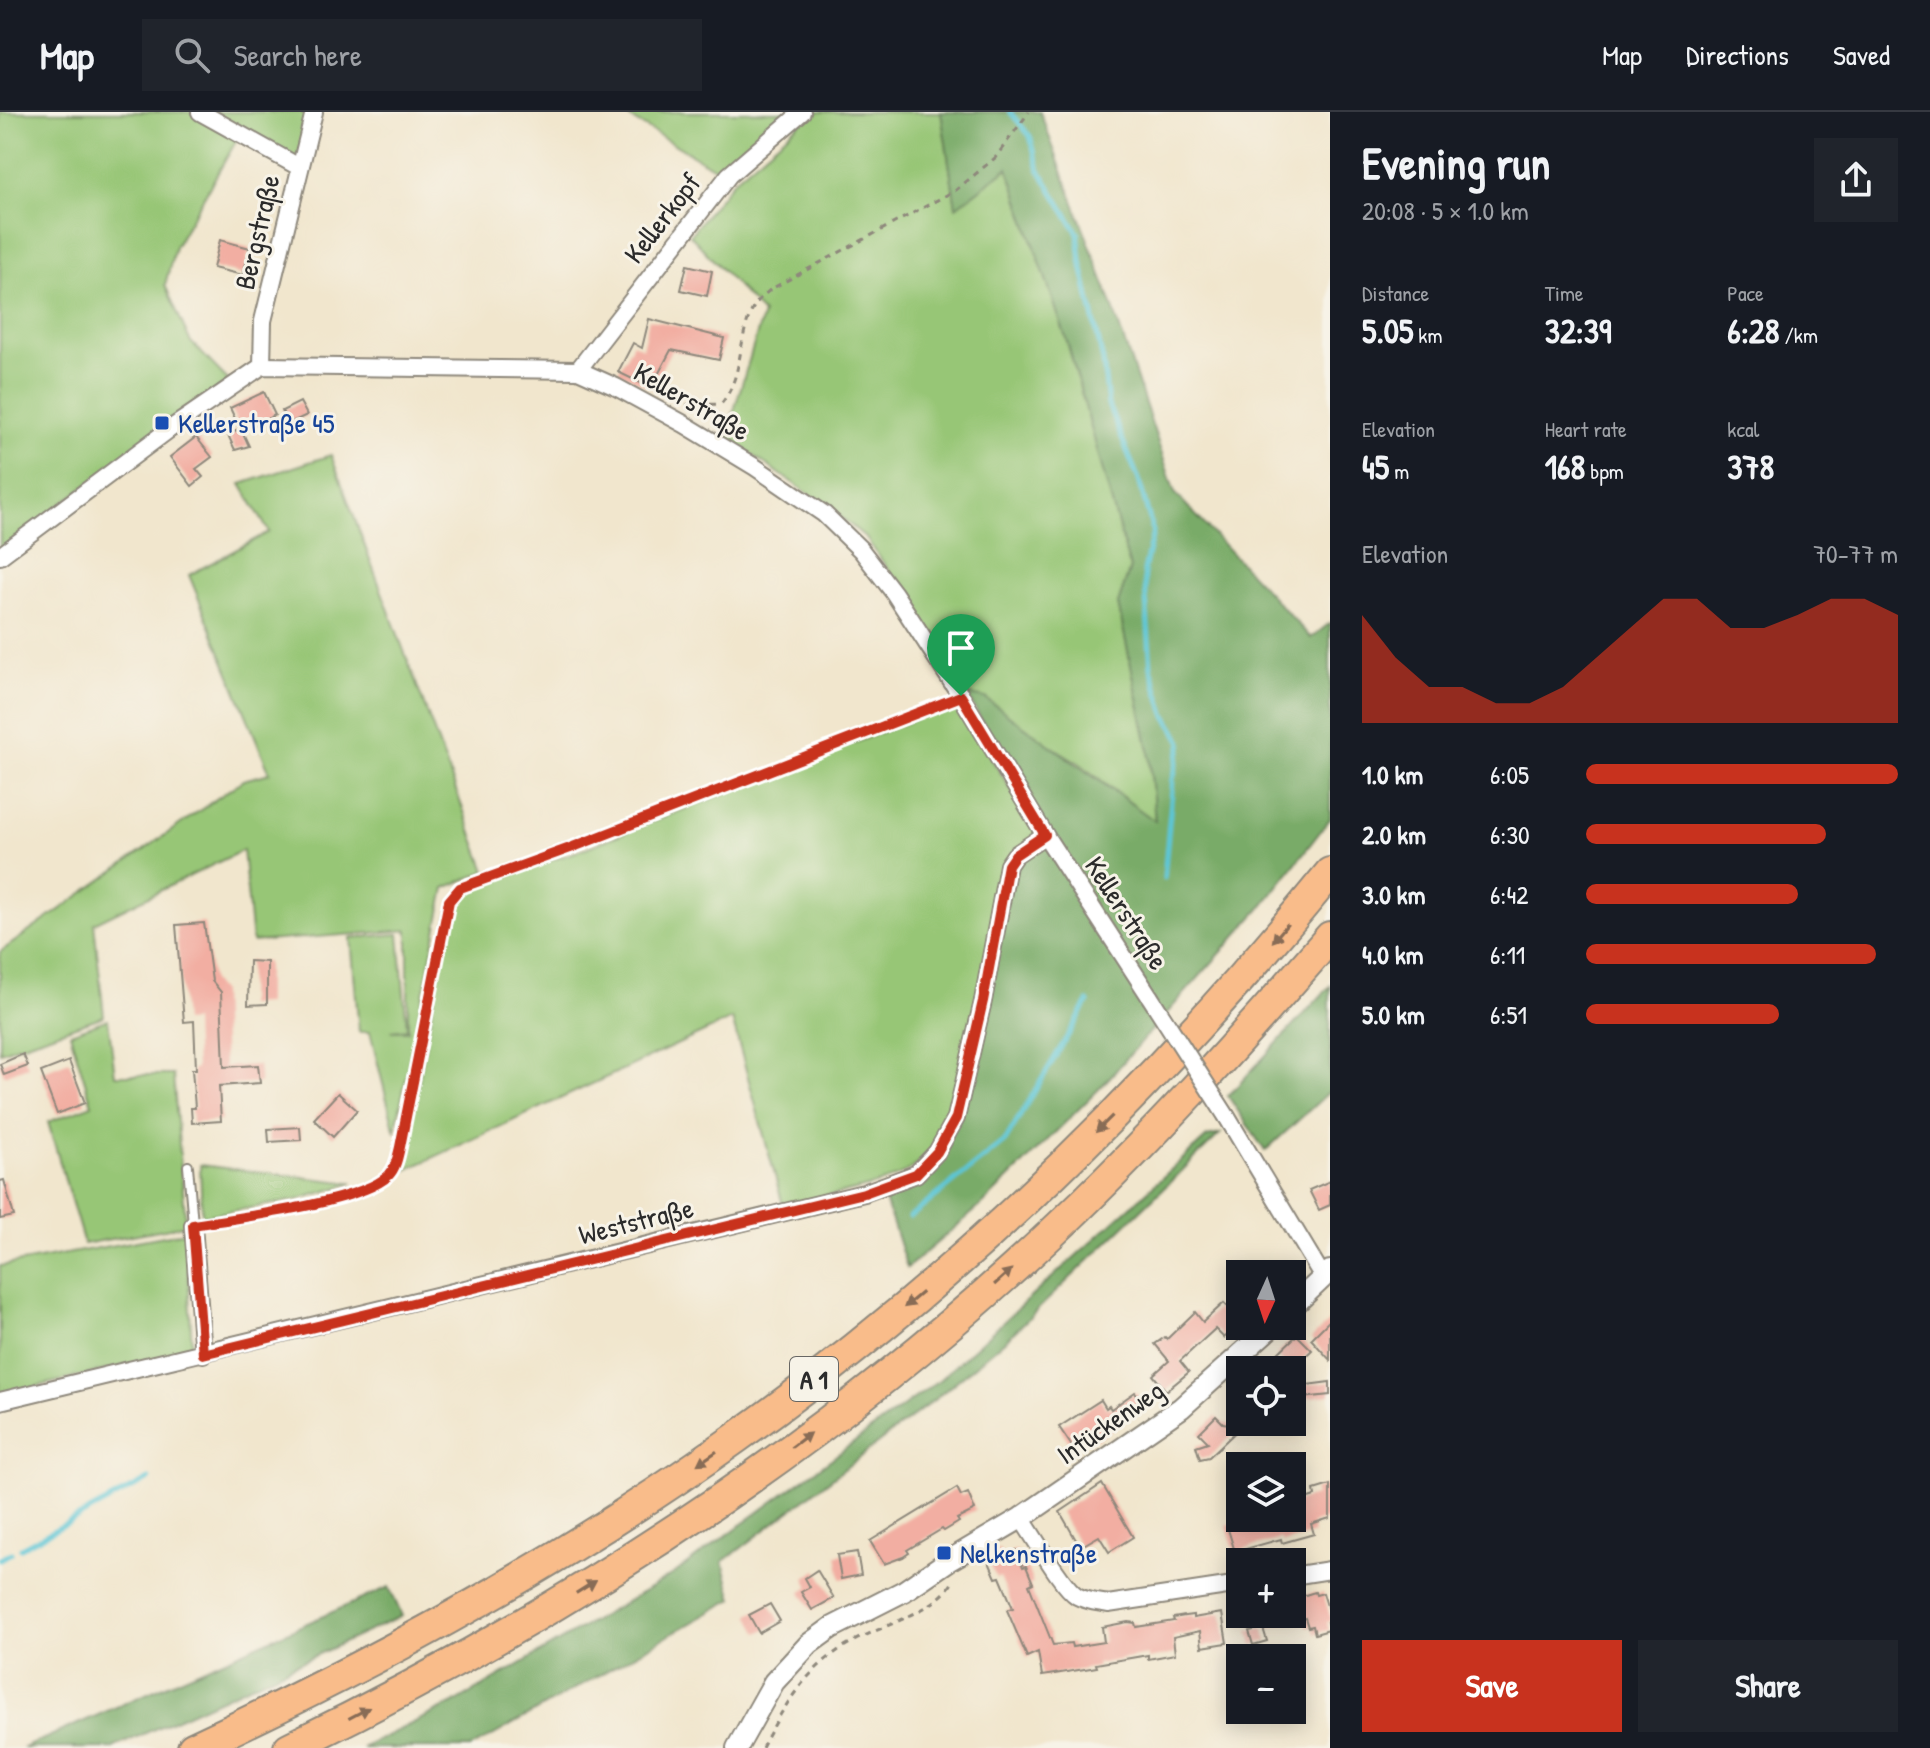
<!DOCTYPE html>
<html lang="en">
<head>
<meta charset="utf-8">
<style>
  :root { --surface:#171b24; --page:#20242c; --text:#f1f3f6; --muted:#9ea1a6; --line:#363941; --accent:#c8321e }
  body { margin:0; font-family:"Patrick Hand",sans-serif; background:var(--page); color:var(--text); height:100vh; display:flex; flex-direction:column; font-size:30px; white-space:nowrap }
  * { box-sizing:border-box; margin:0 }
  p { font-size:26px; color:var(--muted) }
  .icon { flex:none; width:44px; height:44px; fill:none; stroke:currentColor; stroke-width:2; stroke-linecap:round; stroke-linejoin:round }
  .map { position:relative; flex:1; overflow:hidden }
  .side { display:flex; flex-direction:column; background:var(--surface); width:600px }
  .side>* { flex:none }
  .needle { width:52px; rotate:183deg }
  .controls { position:absolute; left:1226px; top:1148px; display:grid; gap:16px }
  .controls a { display:grid; place-items:center; width:80px; height:80px; border-radius:0px; background:var(--surface); box-shadow:0 4px 20px #0003; font-size:40px }
  .pin { position:absolute; display:grid; place-items:center; width:68px; height:68px; color:#fff; margin:-82px -34px; border-radius:50% 50% 50% 0; rotate:-45deg; box-shadow:0 0 8px #0007 }
  .pin .icon { rotate:45deg }
  .round { display:grid; place-items:center; flex:none; width:84px; height:84px; border-radius:0px; background:var(--page) }
  .headline { display:flex; align-items:center; justify-content:space-between; height:136px; padding:0 32px }
  h1 { font-size:44px; font-weight:800; line-height:60px }
  .figures { display:grid; grid-template-columns:repeat(3,1fr); gap:12px; height:136px; padding:8px 32px }
  .figures div { display:grid; align-content:center }
  .figures b { font-size:34px; font-weight:800 }
  .figures small { font-size:22px; font-weight:400 }
  .figures p { font-size:22px }
  .chart { height:224px; padding:16px 32px }
  .chart p { display:flex; justify-content:space-between }
  .chart svg { width:100%; height:144px; margin-top:8px; fill:var(--accent); opacity:.7 }
  .action { display:flex; gap:16px; margin-top:auto; padding:16px 32px }
  .action a { flex:1; height:92px; border-radius:0px; background:var(--accent); color:#fff; font-size:32px; font-weight:800; line-height:92px; text-align:center }
  .action a+a { background:var(--page); color:var(--text) }
  ul { padding:0 32px; list-style:none; font-size:26px }
  li { display:grid; grid-template-columns:128px 96px 1fr; align-items:center; height:60px }
  li i { height:20px; border-radius:10px; background:var(--accent) }
  header { display:flex; align-items:center; gap:48px; box-sizing:border-box; height:112px; padding:0 40px; background:var(--surface); border-bottom:2px solid var(--line) }
  header strong { font-size:38px }
  nav { display:flex; gap:44px; margin-inline-start:auto; font-size:28px }
  .search { width:560px; height:72px; background:var(--page); display:flex; align-items:center; gap:20px; box-sizing:border-box; padding:0 28px; border-radius:0px; color:var(--muted); font-size:30px }
  main { display:flex; flex:1; min-height:0 }
  .map>svg:first-child { display:block }
  .green { fill:#97c676; stroke:#617850; stroke-width:2 }
  .forest { fill:#79ab67; stroke:#526b49; stroke-width:2 }
  .lines { fill:none; stroke-linecap:round; stroke-linejoin:round }
  .stream { stroke:#5bc6d6; stroke-width:5 }
  .building { fill:#f2aea2 }
  .service-casing { stroke:#8e887c; stroke-width:12 }
  .minor-casing { stroke:#8e887c; stroke-width:20 }
  .tertiary-casing { stroke:#8e887c; stroke-width:24 }
  .motorway-casing { stroke:#8e887c; stroke-width:34 }
  .path { stroke:#8e887c; stroke-width:3; stroke-dasharray:6 6; stroke-linecap:butt }
  .service { stroke:#fff; stroke-width:8 }
  .minor { stroke:#fff; stroke-width:16 }
  .tertiary { stroke:#fff; stroke-width:20 }
  .motorway { stroke:#f9bc8a; stroke-width:30 }
  .minor-bridge-casing { stroke:#8e887c; stroke-width:20; stroke-linecap:butt }
  .minor-bridge { stroke:#fff; stroke-width:16 }
  .oneway { fill:#886c56 }
  .route-casing { stroke:#fff; stroke-width:16 }
  .route { stroke:#c8321e; stroke-width:10 }
  .transit-dot { fill:#1a4fb4; stroke:#f7f3e8; stroke-width:3 }
  .labels { text-anchor:middle; dominant-baseline:central; stroke-width:6; stroke-linejoin:round; paint-order:stroke }
  .shield { fill:#f7f3e8; stroke:#686764; stroke-width:2 }
  .shield-label { font-size:26px; font-weight:bold; fill:#2b2b2b }
  .street-label { font-size:28px; fill:#2b2b2b; stroke:#f7f3e8 }
  .transit-label { font-size:28px; fill:#164399; stroke:#f7f3e8; text-anchor:start }
</style>
</head>
<body>
<header>
<strong>Map</strong>
<div class="search"><svg class="icon" aria-label="search" viewBox="0 0 24 24"><circle cx="10" cy="10" r="6"/><path d="M15 15l6 6"/></svg>Search here</div>
<nav><a>Map</a><a>Directions</a><a>Saved</a></nav>
</header>
<main>
<div class="map">
<svg width="1330" height="1636" viewBox="0 0 1330 1636">
  <rect width="100%" height="100%" fill="#f7f3e8"/>
  <filter id="ink" filterUnits="userSpaceOnUse"><feTurbulence type="fractalNoise" baseFrequency=".0125" numOctaves="2"/><feDisplacementMap in="SourceGraphic" scale="16" xChannelSelector="R" yChannelSelector="G"/><feConvolveMatrix kernelMatrix="1 2 1 2 8 2 1 2 1" color-interpolation-filters="sRGB"/></filter>
  <filter id="wash" filterUnits="userSpaceOnUse"><feTurbulence type="fractalNoise" baseFrequency=".006" numOctaves="4" result="noise"/><feDisplacementMap in="SourceGraphic" scale="32" xChannelSelector="R" yChannelSelector="G"/><feGaussianBlur stdDeviation="1.8" result="paint"/><feColorMatrix in="noise" values="0 0 0 0 0 0 0 0 0 0 0 0 0 0 0 0 0 1.4 0 .05"/><feComposite in="paint" operator="in"/></filter>
  <g filter="url(#wash)">
    <rect width="100%" height="100%" fill="#f1e6cd"/>
    <!-- green -->
    <g class="green">
      <path d="M0,0H190L238,26L175,135L165,173L190,229L229,269L0,437Z"/>
      <path d="M207,0H310L297,49Z"/>
      <path d="M620,0H794L723,61Z"/>
      <path d="M813,0H941L956,94L1008,55L1067,229L1130,456L1118,492L1149,638L1155,710L1079,651L966,582L902,477L865,425L831,397L726,325L763,202L690,123L734,68Z"/>
      <path d="M331,343L486,759L445,776L395,1020L370,920H359L351,826L399,822L407,917L391,919H408V818L252,830L243,738L94,811L104,904L0,940V840L243,668L270,661L189,463L269,420L241,372Z"/>
      <path d="M956,591L1040,723C1020,776 998,829 979,883C962,934 961,1024 912,1056C879,1078 822,1084 783,1093L732,907L402,1060L449,803L456,786L467,778L575,740Z"/>
      <path d="M108,907L115,963H173L186,1113L84,1132L48,1010L92,993L70,921Z"/>
      <path d="M200,1053L353,1071L297,1088L202,1104Z"/>
      <path d="M186,1120L192,1238L0,1283V1154Z"/>
    </g>
    <!-- forest -->
    <g class="forest">
      <path d="M941,0H1040L1110,187L1175,381L1311,526L1330,511V707L1260,797L1101,975L983,1092L907,1156L883,1082L944,1041L1011,756L1051,724L966,582L985,586L1155,709L1149,638L1118,492L1130,456L1067,229L1008,56L956,95Z"/>
      <path d="M1330,874V979L1265,1039L1228,984Z"/>
      <path d="M1220,1022L1008,1226L934,1288L723,1450L733,1487L471,1636H362L458,1589L675,1461L938,1269L1207,1025Z"/>
      <path d="M389,1475L402,1504L113,1636H23Z"/>
    </g>
    <g class="lines">
      <!-- stream -->
      <g class="stream">
        <path d="M1010,0L1030,24L1039,57L1078,121L1081,149L1103,249L1108,293L1139,368L1153,420L1144,458L1151,556L1165,602L1182,630L1173,667L1164,766"/>
        <path d="M910,1105L1005,1029L1088,890"/>
        <path d="M21,1436L149,1367"/>
        <path d="M0,1447L11,1441"/>
      </g>
    </g>
    <g id="blocks">
      <!-- building -->
      <g class="building">
        <path d="M220,128L250,136L243,163L213,156Z"/>
        <path d="M687,153L712,159L707,184L681,178Z"/>
        <path d="M649,207L724,226L719,248L671,238L651,276L618,260L633,231L642,236Z"/>
        <path d="M264,280L275,303L242,319L249,334L235,338L228,323L240,317L230,296Z"/>
        <path d="M300,290L307,303L288,312L282,299Z"/>
        <path d="M196,325L212,345L196,357L203,365L192,374L170,345Z"/>
        <path d="M204,811L212,869L221,880L224,955L258,953L260,971L219,974L221,1009L192,1011L191,996H195L192,957H196L194,909L184,910L176,813Z"/>
        <path d="M249,849L267,850V892L248,893Z"/>
        <path d="M23,942L28,954L4,963L0,952Z"/>
        <path d="M69,949L85,991L57,1002L41,960Z"/>
        <path d="M338,981L357,998L333,1025L314,1007Z"/>
        <path d="M300,1015L301,1028L269,1030L268,1017Z"/>
        <path d="M4,1068L14,1104L0,1107V1069Z"/>
        <path d="M1330,1069V1093L1319,1098L1309,1078Z"/>
        <path d="M1231,1190L1240,1200V1212L1224,1226L1215,1217L1180,1249L1189,1260L1166,1279L1153,1263L1169,1249L1155,1232L1165,1225L1167,1227L1195,1200L1203,1210L1224,1191L1227,1194Z"/>
        <path d="M1330,1208V1248L1311,1227Z"/>
        <path d="M1297,1223L1312,1238L1291,1258L1276,1243Z"/>
        <path d="M1292,1259L1307,1273L1330,1270V1283L1292,1287Z"/>
        <path d="M1135,1280L1144,1291L1119,1310L1120,1312L1097,1327L1095,1323L1074,1337L1059,1315L1101,1288L1106,1296L1109,1294L1111,1297Z"/>
        <path d="M1216,1304L1223,1311L1242,1314L1209,1345L1200,1347L1196,1334L1208,1330L1199,1321Z"/>
        <path d="M1102,1372L1133,1425L1109,1440L1099,1424L1080,1435L1060,1400Z"/>
        <path d="M1330,1373V1406L1311,1412L1314,1422L1282,1431L1281,1427L1235,1440L1227,1414L1257,1406H1292V1391L1315,1384L1314,1378Z"/>
        <path d="M957,1376L961,1384L968,1381L975,1398L957,1407L959,1410L944,1419L942,1417L907,1438L909,1441L903,1445L884,1452L870,1429Z"/>
        <path d="M999,1437L1002,1443L1016,1438L1023,1455L1026,1454L1033,1471L1029,1473L1053,1533L1071,1531L1072,1535L1104,1530L1102,1515L1128,1510L1135,1511L1136,1515L1174,1509L1173,1506L1185,1504L1193,1503V1506L1222,1501L1227,1531L1202,1535L1200,1519L1173,1525L1175,1542L1148,1547V1543L1096,1552L1097,1555L1042,1564L1038,1540L1027,1545L1007,1498L1013,1496L1000,1465L996,1466L986,1443Z"/>
        <path d="M857,1440L861,1463L841,1467L837,1443Z"/>
        <path d="M817,1458L834,1486L812,1498L801,1480L810,1475L805,1466Z"/>
        <path d="M1315,1480L1316,1483L1323,1481L1330,1504V1509L1327,1510L1329,1518L1315,1522L1313,1514L1308,1515L1305,1506L1266,1516L1262,1502H1292V1487Z"/>
        <path d="M770,1492L780,1509L759,1521L749,1503Z"/>
        <path d="M1263,1516L1267,1529L1253,1533L1249,1519Z"/>
      </g>
    </g>
  </g>
  <g filter="url(#ink)">
    <use href="#blocks" fill-opacity="0" stroke="#8e887c" stroke-width="2"/>
    <g class="lines">
      <defs>
        <path id="service" d="M188,1054L193,1112"/>
        <g id="minor">
          <path d="M200,0L299,55"/>
          <path d="M262,254L263,209L314,0"/>
          <path d="M578,258L729,63L802,0"/>
          <path d="M0,444L167,319L262,254L578,258L616,275L684,312L755,355L824,402L861,438L894,481L961,584L1045,723L1150,885"/>
          <path d="M1227,1005L1323,1165"/>
          <path d="M193,1113L203,1242"/>
          <path d="M0,1289L864,1081L916,1062L937,1040L956,1006L983,889L1008,753L1015,743L1045,723"/>
          <path d="M1021,1406C1034,1424 1061,1474 1077,1484C1086,1489 1097,1490 1108,1492L1240,1472"/>
          <path d="M1292,1464L1330,1458"/>
        </g>
        <g id="tertiary">
          <path d="M1292,1195L1330,1159"/>
          <path d="M737,1636L774,1570L809,1532L831,1516L904,1479L948,1449L1021,1406L1181,1296L1272,1214"/>
        </g>
        <g id="motorway">
          <path d="M193,1636C382,1548 566,1448 736,1326C960,1167 1156,974 1330,761"/>
          <path d="M289,1636C565,1502 827,1333 1051,1122C1150,1029 1241,928 1330,825"/>
        </g>
      </defs>
      <!-- service casing -->
      <use href="#service" class="service-casing"/>
      <!-- minor casing -->
      <use href="#minor" class="minor-casing"/>
      <!-- tertiary casing -->
      <use href="#tertiary" class="tertiary-casing"/>
      <!-- motorway casing -->
      <use href="#motorway" class="motorway-casing"/>
      <!-- path -->
      <g class="path">
        <path d="M686,293L721,292C746,262 736,219 757,190C761,185 767,181 771,177L956,78L995,46L1029,0"/>
        <path d="M209,1111C249,1104 362,1090 389,1063C396,1056 398,1044 400,1035L449,789L460,776L948,589"/>
        <path d="M1234,1489L1241,1514"/>
        <path d="M762,1636C781,1599 801,1565 836,1540C867,1516 938,1503 954,1467"/>
      </g>
      <!-- service -->
      <use href="#service" class="service"/>
      <!-- minor -->
      <use href="#minor" class="minor"/>
      <!-- tertiary -->
      <use href="#tertiary" class="tertiary"/>
      <!-- motorway -->
      <use href="#motorway" class="motorway"/>
      <defs>
        <path id="minor-bridge" d="M1150,885L1227,1005"/>
      </defs>
      <!-- minor-bridge casing -->
      <use href="#minor-bridge" class="minor-bridge-casing"/>
      <!-- minor-bridge -->
      <use href="#minor-bridge" class="minor-bridge"/>
    </g>
    <!-- one-way arrows -->
    <defs><path id="oneway-solid" d="M-6-.8H1V-3.2L6.5 0L1 3.2V.8H-6Z" transform="scale(2)"/></defs>
    <g class="oneway">
      <use href="#oneway-solid" transform="translate(1280 821) rotate(130)"/>
      <use href="#oneway-solid" transform="translate(1104 1012) rotate(135)"/>
      <use href="#oneway-solid" transform="translate(1003 1165) rotate(-42)"/>
      <use href="#oneway-solid" transform="translate(913 1188) rotate(140)"/>
      <use href="#oneway-solid" transform="translate(801 1328) rotate(-37)"/>
      <use href="#oneway-solid" transform="translate(707 1346) rotate(146)"/>
      <use href="#oneway-solid" transform="translate(586 1475) rotate(-32)"/>
      <use href="#oneway-solid" transform="translate(359 1601) rotate(-28)"/>
    </g>
  </g>
  <g class="lines" filter="url(#ink)">
    <defs>
      <path id="route" d="M961,584L1045,723L1015,743L1008,753L983,889L956,1006L937,1040L916,1062L864,1081L203,1242L193,1113C235,1106 362,1091 389,1063C396,1056 398,1044 400,1035L449,789L460,776L573,735Z"/>
    </defs>
    <!-- route casing -->
    <use href="#route" class="route-casing"/>
    <!-- route -->
    <use href="#route" class="route"/>
  </g>
  <!-- markers -->
  <g class="transit-dot">
    <rect x="154" y="303" width="16" height="16" rx="4"/>
    <rect x="936" y="1433" width="16" height="16" rx="4"/>
  </g>
  <g class="labels">
    <!-- shield labels -->
    <rect class="shield" x="790" y="1245" width="48" height="44" rx="6"/>
    <g class="shield-label">
      <text x="814" y="1267">A 1</text>
    </g>
    <!-- street labels -->
    <g class="street-label">
      <text transform="translate(662 106) rotate(-52)">Kellerkopf</text>
      <text transform="translate(257 120) rotate(-77)">Bergstraße</text>
      <text transform="translate(692 289) rotate(30)">Kellerstraße</text>
      <text transform="translate(1127 801) rotate(57)">Kellerstraße</text>
      <text transform="translate(636 1109) rotate(-14)">Weststraße</text>
      <text transform="translate(1110 1310) rotate(-35)">Intückenweg</text>
    </g>
    <!-- transit labels -->
    <g class="transit-label">
      <text x="178" y="311">Kellerstraße 45</text>
      <text x="960" y="1441">Nelkenstraße</text>
    </g>
  </g>
</svg>
<div class="controls">
<a><svg class="needle" viewBox="-14 -14 28 28"><path d="M0-13l5 13h-10z" fill="#e53935"/><path d="M0 13l5-13h-10z" fill="#9ea1a6"/></svg></a>
<a><svg class="icon" aria-label="locate" viewBox="0 0 24 24"><circle cx="12" cy="12" r="6"/><path d="M12 2v4M12 18v4M2 12h4M18 12h4"/></svg></a>
<a><svg class="icon" aria-label="layers" viewBox="0 0 24 24"><path d="M12 4l9 5-9 5-9-5zM3 14l9 5 9-5"/></svg></a>
<a>+</a>
<a>−</a>
</div>
<div class="pin" style="left:961px;top:584px;background:#1e9e55"><svg class="icon" aria-label="arrive" viewBox="0 0 24 24"><path d="M6 21V4h12l-3 4 3 4H6"/></svg></div>
</div>
<section class="side">
<div class="headline"><div><h1>Evening run</h1><p>20:08 · 5 × 1.0 km</p></div><a class="round"><svg class="icon" aria-label="share" viewBox="0 0 24 24"><path d="M12 15V3M7 8l5-5 5 5M5 13v7h14v-7"/></svg></a></div>
<div class="figures">
<div><p>Distance</p><b>5.05<small> km</small></b></div>
<div><p>Time</p><b>32:39</b></div>
<div><p>Pace</p><b>6:28<small> /km</small></b></div>
</div>
<div class="figures">
<div><p>Elevation</p><b>45<small> m</small></b></div>
<div><p>Heart rate</p><b>168<small> bpm</small></b></div>
<div><p>kcal</p><b>378</b></div>
</div>
<div class="chart"><p><span>Elevation</span>70–77 m</p>
<svg viewBox="0 0 160 44" preserveAspectRatio="none"><path d="M0 44V11L10 24L20 33L30 33L40 38L50 38L60 33L70 24L80 15L90 6L100 6L110 15L120 15L130 11L140 6L150 6L160 11V44z"/></svg>
</div>
<ul>
<li><b>1.0 km</b>6:05<i style="width:100%"></i></li>
<li><b>2.0 km</b>6:30<i style="width:77%"></i></li>
<li><b>3.0 km</b>6:42<i style="width:68%"></i></li>
<li><b>4.0 km</b>6:11<i style="width:93%"></i></li>
<li><b>5.0 km</b>6:51<i style="width:62%"></i></li>
</ul>
<div class="action"><a>Save</a><a>Share</a></div>
</section>
</main>
</body>
</html>
